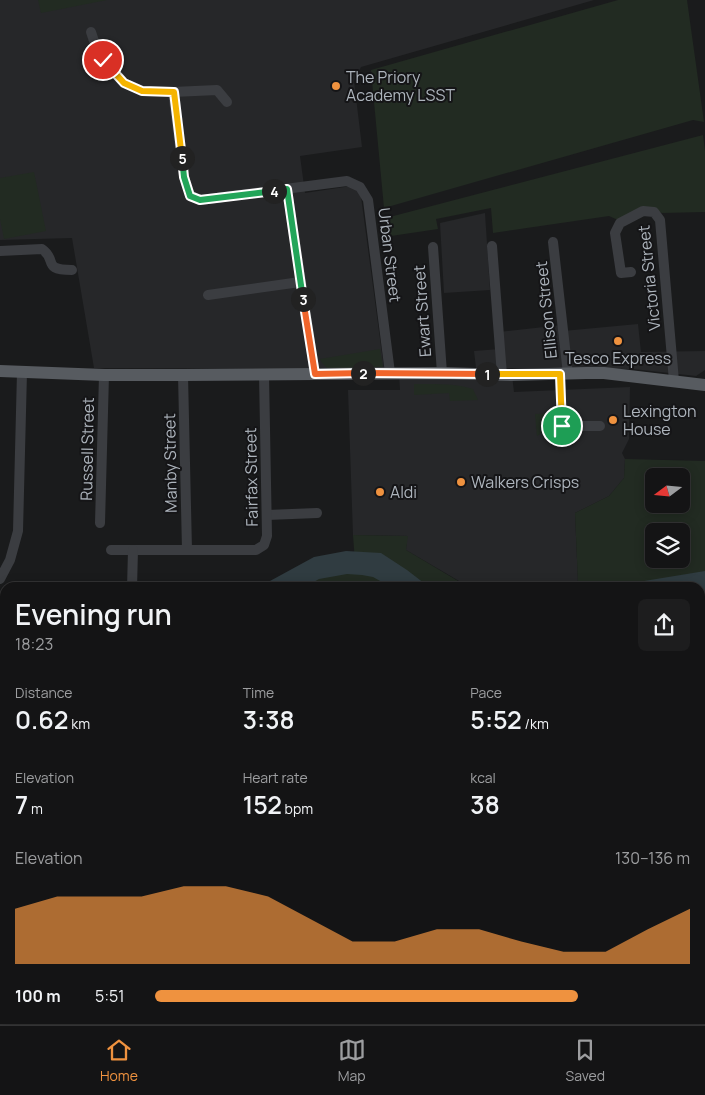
<!DOCTYPE html>
<html lang="en">
<head>
<meta charset="utf-8">
<style>
  :root { --surface:#141415; --page:#1d1d1e; --text:#f1f3f6; --muted:#9d9ea0; --line:#333334; --accent:#ef923f }
  body { margin:0; font-family:Manrope,sans-serif; background:var(--page); color:var(--text); height:100vh; display:flex; flex-direction:column; font-size:19px; white-space:nowrap }
  * { box-sizing:border-box; margin:0 }
  p { font-size:16px; color:var(--muted) }
  .icon { flex:none; width:28px; height:28px; fill:none; stroke:currentColor; stroke-width:2; stroke-linecap:round; stroke-linejoin:round }
  .map { position:relative; flex:1; overflow:hidden }
  .sheet { position:absolute; left:0px; top:582px; width:705px; height:442px; display:flex; flex-direction:column; background:var(--surface); border-radius:15px 15px 0 0; box-shadow:0 2px 12px #0003,0 0 0 1px var(--line) }
  .sheet>* { flex:none }
  .needle { width:32px; rotate:254deg }
  .controls { position:absolute; left:645px; top:468px; display:grid; gap:10px }
  .controls a { display:grid; place-items:center; width:45px; height:45px; border-radius:8px; background:var(--surface); box-shadow:0 2px 12px #0003,0 0 0 1px var(--line); font-size:25px }
  .pin { position:absolute; display:grid; place-items:center; width:42px; height:42px; color:#fff; margin:-21px; border:2px solid #fff; border-radius:50%; box-shadow:0 1px 5px #0007 }
  .km { position:absolute; width:25px; height:25px; margin:-12px; border-radius:50%; background:#222; color:#fff; font-size:14px; line-height:25px; text-align:center }
  .round { display:grid; place-items:center; flex:none; width:52px; height:52px; border-radius:8px; background:var(--page) }
  .summary { display:flex; align-items:center; justify-content:space-between; height:85px; padding:0 15px }
  h1 { font-size:28px; font-weight:600; line-height:38px }
  .metrics { display:grid; grid-template-columns:repeat(3,1fr); gap:8px; height:85px; padding:5px 15px }
  .metrics div { display:grid; align-content:center }
  .metrics b { font-size:25px; font-weight:600 }
  .metrics small { font-size:14px; font-weight:400 }
  .metrics p { font-size:14px }
  .chart { height:140px; padding:10px 15px }
  .chart p { display:flex; justify-content:space-between }
  .chart svg { width:100%; height:90px; margin-top:5px; fill:var(--accent); opacity:.7 }
  ul { padding:0 15px; list-style:none; font-size:16px }
  li { display:grid; grid-template-columns:80px 60px 1fr; align-items:center; height:38px }
  li i { height:12px; border-radius:6px; background:var(--accent) }
  .tabs { display:flex; justify-content:space-around; align-items:center; height:70px; border-top:1px solid var(--line); background:var(--surface); font-size:14px; color:var(--muted) }
  .tabs a { display:grid; justify-items:center; gap:2px }
  .tabs .selected { color:var(--accent) }
  .map>svg:first-child { display:block }
  .built { fill:#262729 }
  .green { fill:#222b22; fill-rule:evenodd }
  .water { fill:#303c41 }
  .lines { fill:none; stroke-linecap:round; stroke-linejoin:round }
  .stream { stroke:#303c41; stroke-width:2.5 }
  .river { stroke:#303c41; stroke-width:15 }
  .minor { stroke:#3b3d41; stroke-width:10 }
  .major { stroke:#575b60; stroke-width:12 }
  .split-1-casing { stroke:#fff; stroke-width:10 }
  .split-2-casing { stroke:#fff; stroke-width:10 }
  .split-3-casing { stroke:#fff; stroke-width:10 }
  .split-4-casing { stroke:#fff; stroke-width:10 }
  .split-5-casing { stroke:#fff; stroke-width:10 }
  .split-6-casing { stroke:#fff; stroke-width:10 }
  .split-1 { stroke:#f5b400; stroke-width:6 }
  .split-2 { stroke:#f0652b; stroke-width:6 }
  .split-3 { stroke:#f0652b; stroke-width:6 }
  .split-4 { stroke:#22a559; stroke-width:6 }
  .split-5 { stroke:#22a559; stroke-width:6 }
  .split-6 { stroke:#f5b400; stroke-width:6 }
  .poi-dot { fill:#ef923f; stroke:#151517; stroke-width:2 }
  .labels { text-anchor:middle; dominant-baseline:central; stroke-width:4; stroke-linejoin:round; paint-order:stroke }
  .poi-label { font-size:16px; fill:#adb4bc; stroke:#151517; text-anchor:start }
  .street-label { font-size:16px; fill:#adb4bc; stroke:#151517 }
</style>
</head>
<body>
<div class="map">
<svg width="705" height="1025" viewBox="0 0 705 1025">
  <rect width="100%" height="100%" fill="#1a1b1c"/>
  <!-- built -->
  <g class="built">
    <path d="M0,0H594L361,67L354,81L362,147L300,156L305,193L351,186L360,189L384,369L94,368L72,238L0,240Z"/>
    <path d="M485,213L490,290L444,293L440,223Z"/>
    <path d="M638,324L641,352L705,351V370L696,376L633,369L476,368L474,351L500,349L499,332L562,325L563,331Z"/>
    <path d="M399,373L512,375L514,392L630,387L629,439L622,453L625,459L624,478L609,496L575,513L578,583L554,587L492,588L459,581L406,550L407,536L353,535L348,390H400Z"/>
  </g>
  <!-- green -->
  <g class="green">
    <path d="M38,0H107L41,13Z"/>
    <path d="M618,0H687L704,122L693,120L384,208L371,70Z"/>
    <path d="M703,135L705,151V212L662,213L656,210L618,220L609,216L493,233L491,208L436,219L438,229L384,237L382,219Z"/>
    <path d="M34,172L46,231L4,239L0,219V178Z"/>
    <path d="M380,349L383,367L328,369L322,363L320,359Z"/>
    <path d="M414,384C434,384 454,383 473,389L478,400L450,401L449,393L414,395Z"/>
    <path d="M554,413C553,423 546,431 537,436L535,414Z"/>
    <path d="M625,459L705,461V624L700,625V588H554L578,583L575,513L609,496L624,478ZM654,476H681V504H654ZM654,531H681V559H654Z"/>
    <path d="M353,535L408,536L406,550L458,581L492,587L280,588L355,562Z"/>
    <path d="M700,688H705V801L700,802Z"/>
    <path d="M5,694V966L0,951V699Z"/>
    <path d="M5,989V1020H545L551,1025H0V998L4,997L2,991Z"/>
  </g>
  <!-- water -->
  <g class="water">
    <path d="M346,551L381,553L407,570L429,587H391L373,577L362,575L347,574L319,579L305,587H249L270,581L314,557Z"/>
    <path d="M705,571V597L700,598V588L616,587L632,583Z"/>
    <path d="M214,1020H320L328,1025H216Z"/>
  </g>
  <g class="lines">
    <!-- stream -->
    <g class="stream">
      <path d="M700,625L705,624"/>
      <path d="M0,774H5"/>
      <path d="M0,826L5,830"/>
      <path d="M144,1020L148,1025"/>
    </g>
    <!-- river -->
    <path class="river" d="M0,740H5"/>
    <!-- minor -->
    <g class="minor">
      <path d="M91,32L97,50L124,83L143,91L173,92L217,90L227,102"/>
      <path d="M173,92L184,177L190,195L200,200L347,181L360,187L368,200L390,373"/>
      <path d="M287,189L315,374"/>
      <path d="M553,242L568,374"/>
      <path d="M492,246L502,375"/>
      <path d="M433,247L442,373"/>
      <path d="M0,251L42,249C58,260 41,270 72,270"/>
      <path d="M631,272L621,273L615,233L620,223L643,211L654,212L660,220L674,381"/>
      <path d="M208,295L300,282"/>
      <path d="M560,374L562,426H600"/>
      <path d="M183,375L187,550"/>
      <path d="M548,433L554,426H562"/>
      <path d="M267,515L317,513"/>
      <path d="M100,523L104,375"/>
      <path d="M111,550H256L264,545L267,536L264,374"/>
      <path d="M0,579L10,560L18,531L22,372"/>
      <path d="M132,588L133,550"/>
      <path d="M700,853L705,852"/>
      <path d="M627,1020L633,1025"/>
    </g>
    <!-- major -->
    <path class="major" d="M0,371L104,375H183L442,373L512,375L586,373H604L705,385"/>
  </g>
  <g class="lines">
    <defs>
      <path id="split-1" d="M487,374H560L562,426"/>
      <path id="split-2" d="M363,373L487,374"/>
      <path id="split-3" d="M303,299L315,374L363,373"/>
      <path id="split-4" d="M274,191L287,189L303,299"/>
      <path id="split-5" d="M182,158L184,177L190,196L200,200L274,191"/>
      <path id="split-6" d="M103,60L124,83L142,91L174,92L182,158"/>
    </defs>
    <!-- split-1 casing -->
    <use href="#split-1" class="split-1-casing"/>
    <!-- split-2 casing -->
    <use href="#split-2" class="split-2-casing"/>
    <!-- split-3 casing -->
    <use href="#split-3" class="split-3-casing"/>
    <!-- split-4 casing -->
    <use href="#split-4" class="split-4-casing"/>
    <!-- split-5 casing -->
    <use href="#split-5" class="split-5-casing"/>
    <!-- split-6 casing -->
    <use href="#split-6" class="split-6-casing"/>
    <!-- split-1 -->
    <use href="#split-1" class="split-1"/>
    <!-- split-2 -->
    <use href="#split-2" class="split-2"/>
    <!-- split-3 -->
    <use href="#split-3" class="split-3"/>
    <!-- split-4 -->
    <use href="#split-4" class="split-4"/>
    <!-- split-5 -->
    <use href="#split-5" class="split-5"/>
    <!-- split-6 -->
    <use href="#split-6" class="split-6"/>
  </g>
  <!-- markers -->
  <g class="poi-dot">
    <circle cx="336" cy="86" r="5"/>
    <circle cx="618" cy="341" r="5"/>
    <circle cx="613" cy="420" r="5"/>
    <circle cx="461" cy="482" r="5"/>
    <circle cx="380" cy="492" r="5"/>
  </g>
  <g class="labels">
    <!-- poi labels -->
    <g class="poi-label">
      <text x="346" y="77">The Priory<tspan x="346" dy="18">Academy LSST</tspan></text>
      <text x="618" y="358" text-anchor="middle">Tesco Express</text>
      <text x="623" y="411">Lexington<tspan x="623" dy="18">House</tspan></text>
      <text x="471" y="482">Walkers Crisps</text>
      <text x="390" y="492">Aldi</text>
    </g>
    <!-- street labels -->
    <g class="street-label">
      <text transform="translate(390 255) rotate(83)">Urban Street</text>
      <text transform="translate(649 278) rotate(-96)">Victoria Street</text>
      <text transform="translate(546 310) rotate(-96)">Ellison Street</text>
      <text transform="translate(422 311) rotate(-94)">Ewart Street</text>
      <text transform="translate(87 449) rotate(-89)">Russell Street</text>
      <text transform="translate(170 463) rotate(-91)">Manby Street</text>
      <text transform="translate(251 477) rotate(-91)">Fairfax Street</text>
    </g>
  </g>
</svg>
<div class="controls">
<a><svg class="needle" viewBox="-14 -14 28 28"><path d="M0-13l5 13h-10z" fill="#e53935"/><path d="M0 13l5-13h-10z" fill="#9d9ea0"/></svg></a>
<a><svg class="icon" aria-label="layers" viewBox="0 0 24 24"><path d="M12 4l9 5-9 5-9-5zM3 14l9 5 9-5"/></svg></a>
</div>
<div class="pin" style="left:562px;top:426px;background:#1e9e55"><svg class="icon" aria-label="arrive" viewBox="0 0 24 24"><path d="M6 21V4h12l-3 4 3 4H6"/></svg></div>
<div class="pin" style="left:103px;top:60px;background:#d93025"><svg class="icon" aria-label="check" viewBox="0 0 24 24"><path d="M5 12l5 5 9-10"/></svg></div>
<b class="km" style="left:487px;top:374px">1</b>
<b class="km" style="left:363px;top:373px">2</b>
<b class="km" style="left:303px;top:299px">3</b>
<b class="km" style="left:274px;top:191px">4</b>
<b class="km" style="left:182px;top:158px">5</b>
<section class="sheet">
<div class="summary"><div><h1>Evening run</h1><p>18:23</p></div><a class="round"><svg class="icon" aria-label="share" viewBox="0 0 24 24"><path d="M12 15V3M7 8l5-5 5 5M5 13v7h14v-7"/></svg></a></div>
<div class="metrics">
<div><p>Distance</p><b>0.62<small> km</small></b></div>
<div><p>Time</p><b>3:38</b></div>
<div><p>Pace</p><b>5:52<small> /km</small></b></div>
</div>
<div class="metrics">
<div><p>Elevation</p><b>7<small> m</small></b></div>
<div><p>Heart rate</p><b>152<small> bpm</small></b></div>
<div><p>kcal</p><b>38</b></div>
</div>
<div class="chart"><p><span>Elevation</span>130–136 m</p>
<svg viewBox="0 0 160 44" preserveAspectRatio="none"><path d="M0 44V17L10 11L20 11L30 11L40 6L50 6L60 11L70 22L80 33L90 33L100 27L110 27L120 33L130 38L140 38L150 27L160 17V44z"/></svg>
</div>
<ul>
<li><b>100 m</b>5:51<i style="width:79%"></i></li>
</ul>
</section>
</div>
<nav class="tabs">
<a class="selected"><svg class="icon" aria-label="home" viewBox="0 0 24 24"><path d="M3 11l9-7 9 7M6 9v11h12V9"/></svg>Home</a>
<a><svg class="icon" aria-label="map" viewBox="0 0 24 24"><path d="M3 6l6-2 6 2 6-2v14l-6 2-6-2-6 2zM9 4v14M15 6v14"/></svg>Map</a>
<a><svg class="icon" aria-label="saved" viewBox="0 0 24 24"><path d="M7 4h10v16l-5-4-5 4z"/></svg>Saved</a>
</nav>
</body>
</html>
